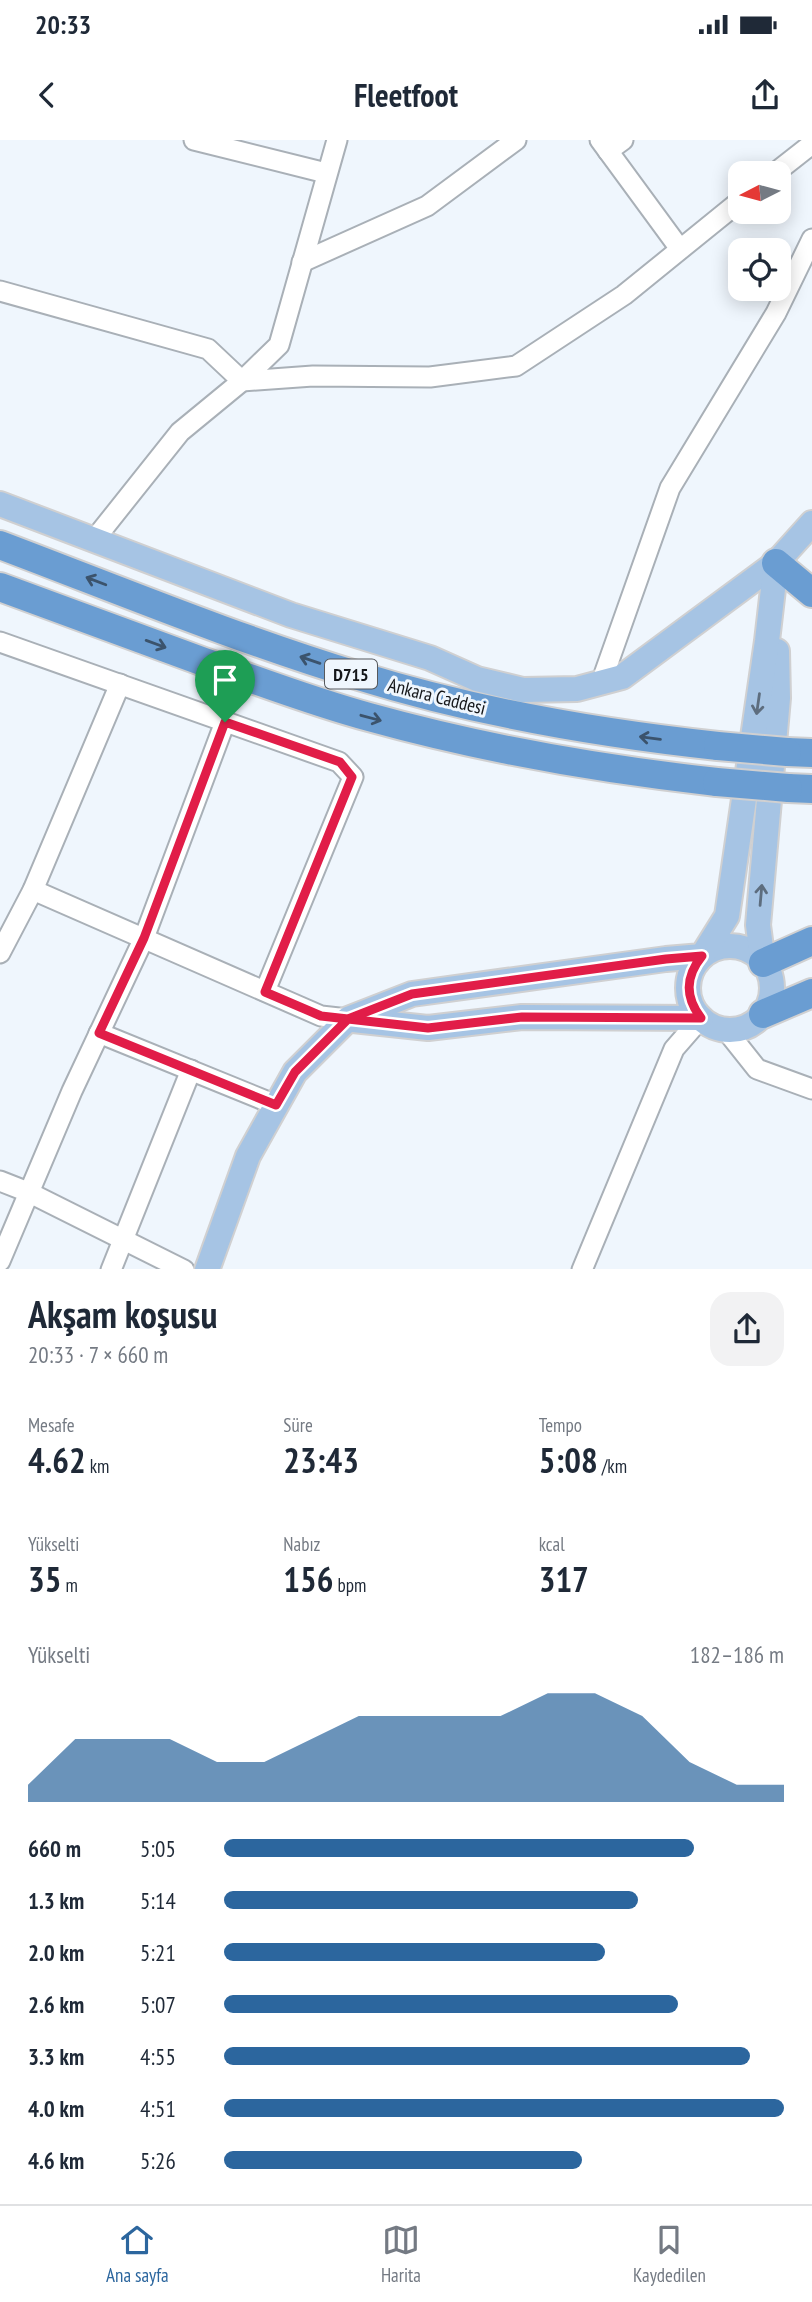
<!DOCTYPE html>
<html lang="tr">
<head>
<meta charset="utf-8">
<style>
  :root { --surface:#fff; --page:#f2f2f3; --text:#1f2937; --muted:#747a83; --line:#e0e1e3; --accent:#2c669e }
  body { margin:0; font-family:"PT Sans Narrow",sans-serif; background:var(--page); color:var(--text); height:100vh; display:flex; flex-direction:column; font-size:26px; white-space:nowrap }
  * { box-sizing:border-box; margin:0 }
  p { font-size:23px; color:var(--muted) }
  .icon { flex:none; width:38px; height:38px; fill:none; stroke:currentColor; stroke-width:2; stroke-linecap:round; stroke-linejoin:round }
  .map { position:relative; height:1129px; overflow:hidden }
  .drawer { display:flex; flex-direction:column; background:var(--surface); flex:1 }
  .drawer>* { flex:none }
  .needle { width:46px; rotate:264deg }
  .controls { position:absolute; left:728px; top:21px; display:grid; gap:14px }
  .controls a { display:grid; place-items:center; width:63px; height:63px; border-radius:14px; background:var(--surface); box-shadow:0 4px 18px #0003; font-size:35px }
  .pin { position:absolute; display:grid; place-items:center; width:60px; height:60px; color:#fff; margin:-72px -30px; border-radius:50% 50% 50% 0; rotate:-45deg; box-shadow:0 0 7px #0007 }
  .pin .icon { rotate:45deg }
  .round { display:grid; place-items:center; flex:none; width:74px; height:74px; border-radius:21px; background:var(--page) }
  .overview { display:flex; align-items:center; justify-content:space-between; height:119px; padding:0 28px }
  h1 { font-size:38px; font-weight:700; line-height:52px }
  .figures { display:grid; grid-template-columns:repeat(3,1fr); gap:10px; height:119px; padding:7px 28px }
  .figures div { display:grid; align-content:center }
  .figures b { font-size:35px; font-weight:700 }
  .figures small { font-size:19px; font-weight:400 }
  .figures p { font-size:19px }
  .chart { height:196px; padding:14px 28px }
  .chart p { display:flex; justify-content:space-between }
  .chart svg { width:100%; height:126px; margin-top:7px; fill:var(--accent); opacity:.7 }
  ul { padding:0 28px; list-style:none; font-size:23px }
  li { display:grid; grid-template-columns:112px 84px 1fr; align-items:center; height:52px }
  li i { height:18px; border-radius:9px; background:var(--accent) }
  .status { display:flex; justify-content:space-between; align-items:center; height:49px; padding:0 35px; background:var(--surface); direction:ltr }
  .status svg { height:19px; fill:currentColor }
  header { display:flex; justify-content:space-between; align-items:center; height:91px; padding:0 28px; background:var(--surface); font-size:32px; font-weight:700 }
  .menu { display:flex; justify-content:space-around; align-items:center; height:98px; border-top:2px solid var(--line); background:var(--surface); font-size:19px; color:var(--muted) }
  .menu a { display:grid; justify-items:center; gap:4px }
  .menu .on { color:var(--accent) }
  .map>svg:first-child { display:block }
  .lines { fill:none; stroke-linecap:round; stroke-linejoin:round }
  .minor-casing { stroke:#a9b0b7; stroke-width:23 }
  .major-casing { stroke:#d0d0d1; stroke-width:28 }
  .highway-casing { stroke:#d0d0d1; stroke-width:32 }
  .minor { stroke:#fff; stroke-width:19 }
  .major { stroke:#a6c4e4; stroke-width:24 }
  .highway { stroke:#6a9dd2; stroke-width:28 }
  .highway-bridge-casing { stroke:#d0d0d1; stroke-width:32; stroke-linecap:butt }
  .highway-bridge { stroke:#6a9dd2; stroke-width:28 }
  .oneway { stroke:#3b536c }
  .oneway2 { stroke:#5d6d7e }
  .route-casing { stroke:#fff; stroke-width:14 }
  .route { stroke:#e11d48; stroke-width:9 }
  .labels { text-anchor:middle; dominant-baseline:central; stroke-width:6; stroke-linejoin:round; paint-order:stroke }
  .shield { fill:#eff6fd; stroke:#56595d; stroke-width:2 }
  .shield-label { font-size:18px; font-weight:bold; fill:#141619 }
  .street-label { font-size:19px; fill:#141619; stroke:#eff6fd }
</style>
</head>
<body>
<div class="status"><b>20:33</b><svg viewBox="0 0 49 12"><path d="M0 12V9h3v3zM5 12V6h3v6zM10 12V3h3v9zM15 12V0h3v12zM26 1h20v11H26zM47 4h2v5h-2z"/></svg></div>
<header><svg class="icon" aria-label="back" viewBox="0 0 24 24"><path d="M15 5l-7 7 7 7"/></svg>Fleetfoot<svg class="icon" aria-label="share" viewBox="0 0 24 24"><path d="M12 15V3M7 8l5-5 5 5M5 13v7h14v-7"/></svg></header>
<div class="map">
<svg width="812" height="1130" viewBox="0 0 812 1130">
  <rect width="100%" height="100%" fill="#eff6fd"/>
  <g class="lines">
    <defs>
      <g id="minor">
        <path d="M194,0L326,33"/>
        <path d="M600,0L680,109"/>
        <path d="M608,11L623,0"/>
        <path d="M775,33L812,4"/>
        <path d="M302,122L427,66L516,0"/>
        <path d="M0,151L208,209L242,241L313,236L430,237L516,226L624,155L740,61"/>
        <path d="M94,400L180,292L242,241L279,205L337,0"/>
        <path d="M0,502L339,622L353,637L265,851"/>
        <path d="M601,543L670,348L776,173L812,99"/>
        <path d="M33,750L321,876L348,879"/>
        <path d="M0,813L33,750L120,544"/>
        <path d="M726,890L757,929L812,949"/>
        <path d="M99,893L276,965"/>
        <path d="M0,1041L28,1052L184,1130"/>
        <path d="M0,1121L72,951L144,798L225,582"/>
        <path d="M111,1130L191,930"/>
        <path d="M582,1130L674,909L701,878"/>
      </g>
      <g id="major">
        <path d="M0,364L291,475L430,518L477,539L523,550L577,549L622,537L776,423L812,383"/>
        <circle cx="730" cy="848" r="42"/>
        <path d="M763,823L758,785L778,558L777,511"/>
        <path d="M353,880L428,888L522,877L701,878"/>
        <path d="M207,1130L248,1016L295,932L348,879L412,854L666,819L702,816L727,776L767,501L776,423"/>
      </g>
      <g id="highway">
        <path d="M0,405C119,450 237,499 359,536C475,572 597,593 718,606"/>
        <path d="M776,423L812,453"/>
        <path d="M0,447C68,472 136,497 204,522C259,541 313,562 369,577C484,609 599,629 717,642"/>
        <path d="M787,612L812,613"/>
        <path d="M788,648L812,649"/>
        <path d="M763,823L812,801"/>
        <path d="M763,874L812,853"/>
      </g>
    </defs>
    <!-- minor casing -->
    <use href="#minor" class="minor-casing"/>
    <!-- major casing -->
    <use href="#major" class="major-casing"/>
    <!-- highway casing -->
    <use href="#highway" class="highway-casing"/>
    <!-- minor -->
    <use href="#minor" class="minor"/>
    <!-- major -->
    <use href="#major" class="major"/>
    <!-- highway -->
    <use href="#highway" class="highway"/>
    <defs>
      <g id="highway-bridge">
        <path d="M718,606L787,612"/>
        <path d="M717,642L788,648"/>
      </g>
    </defs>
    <!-- highway-bridge casing -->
    <use href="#highway-bridge" class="highway-bridge-casing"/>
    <!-- highway-bridge -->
    <use href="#highway-bridge" class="highway-bridge"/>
  </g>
  <!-- one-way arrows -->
  <defs><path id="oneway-shaft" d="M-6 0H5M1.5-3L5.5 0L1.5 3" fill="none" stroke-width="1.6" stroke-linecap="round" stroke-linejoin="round" transform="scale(1.75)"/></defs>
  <g class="oneway">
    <use href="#oneway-shaft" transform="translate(96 441) rotate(-159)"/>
    <use href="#oneway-shaft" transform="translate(156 504) rotate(20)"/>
    <use href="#oneway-shaft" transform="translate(310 520) rotate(-161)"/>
    <use href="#oneway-shaft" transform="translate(371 578) rotate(15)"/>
    <use href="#oneway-shaft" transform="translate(650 598) rotate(-173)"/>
  </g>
  <g class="oneway2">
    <use href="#oneway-shaft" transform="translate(758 564) rotate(98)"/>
    <use href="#oneway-shaft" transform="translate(761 755) rotate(-85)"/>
  </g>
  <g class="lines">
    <defs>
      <path id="route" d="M225,582L144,798L99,893L276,965L295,932L348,879L428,888L522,877L701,878C685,857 685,837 702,816L666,819L412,854L348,879L321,876L265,852L352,637L340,622L225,582"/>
    </defs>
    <!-- route casing -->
    <use href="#route" class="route-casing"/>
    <!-- route -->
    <use href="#route" class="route"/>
  </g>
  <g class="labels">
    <!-- shield labels -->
    <rect class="shield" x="325" y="519.5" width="52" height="29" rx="5"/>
    <g class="shield-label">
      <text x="351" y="534">D715</text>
    </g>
    <!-- street labels -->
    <g class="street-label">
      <text transform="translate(437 556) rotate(14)">Ankara Caddesi</text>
    </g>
  </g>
</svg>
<div class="controls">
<a><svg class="needle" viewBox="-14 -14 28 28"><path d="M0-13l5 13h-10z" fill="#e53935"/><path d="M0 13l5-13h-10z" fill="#747a83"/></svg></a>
<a><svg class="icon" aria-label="locate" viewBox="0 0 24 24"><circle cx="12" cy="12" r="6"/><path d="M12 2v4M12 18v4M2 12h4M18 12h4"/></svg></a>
</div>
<div class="pin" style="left:225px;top:582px;background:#1e9e55"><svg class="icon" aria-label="arrive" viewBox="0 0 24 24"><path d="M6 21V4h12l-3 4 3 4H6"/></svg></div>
</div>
<section class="drawer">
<div class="overview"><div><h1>Akşam koşusu</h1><p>20:33 · 7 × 660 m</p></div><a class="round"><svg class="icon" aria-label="share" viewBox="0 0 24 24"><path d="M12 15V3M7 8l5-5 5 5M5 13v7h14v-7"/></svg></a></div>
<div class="figures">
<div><p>Mesafe</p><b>4.62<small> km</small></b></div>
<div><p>Süre</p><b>23:43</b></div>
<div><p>Tempo</p><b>5:08<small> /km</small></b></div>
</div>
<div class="figures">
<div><p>Yükselti</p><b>35<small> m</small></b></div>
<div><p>Nabız</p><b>156<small> bpm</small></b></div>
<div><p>kcal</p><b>317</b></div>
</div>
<div class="chart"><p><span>Yükselti</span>182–186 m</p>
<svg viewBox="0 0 160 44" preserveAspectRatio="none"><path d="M0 44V38L10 22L20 22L30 22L40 30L50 30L60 22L70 14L80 14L90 14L100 14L110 6L120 6L130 14L140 30L150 38L160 38V44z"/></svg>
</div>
<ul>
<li><b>660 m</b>5:05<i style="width:84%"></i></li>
<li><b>1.3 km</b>5:14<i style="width:74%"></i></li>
<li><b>2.0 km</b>5:21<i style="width:68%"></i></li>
<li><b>2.6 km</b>5:07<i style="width:81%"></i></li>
<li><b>3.3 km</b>4:55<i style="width:94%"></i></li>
<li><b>4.0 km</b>4:51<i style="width:100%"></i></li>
<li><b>4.6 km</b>5:26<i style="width:64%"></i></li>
</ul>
</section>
<nav class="menu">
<a class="on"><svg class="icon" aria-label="home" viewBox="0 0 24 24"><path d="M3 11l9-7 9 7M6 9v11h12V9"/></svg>Ana sayfa</a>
<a><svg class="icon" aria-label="map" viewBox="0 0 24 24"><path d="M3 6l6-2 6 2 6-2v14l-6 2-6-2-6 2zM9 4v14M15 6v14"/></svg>Harita</a>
<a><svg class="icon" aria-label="saved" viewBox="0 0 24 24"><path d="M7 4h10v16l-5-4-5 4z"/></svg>Kaydedilen</a>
</nav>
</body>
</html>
